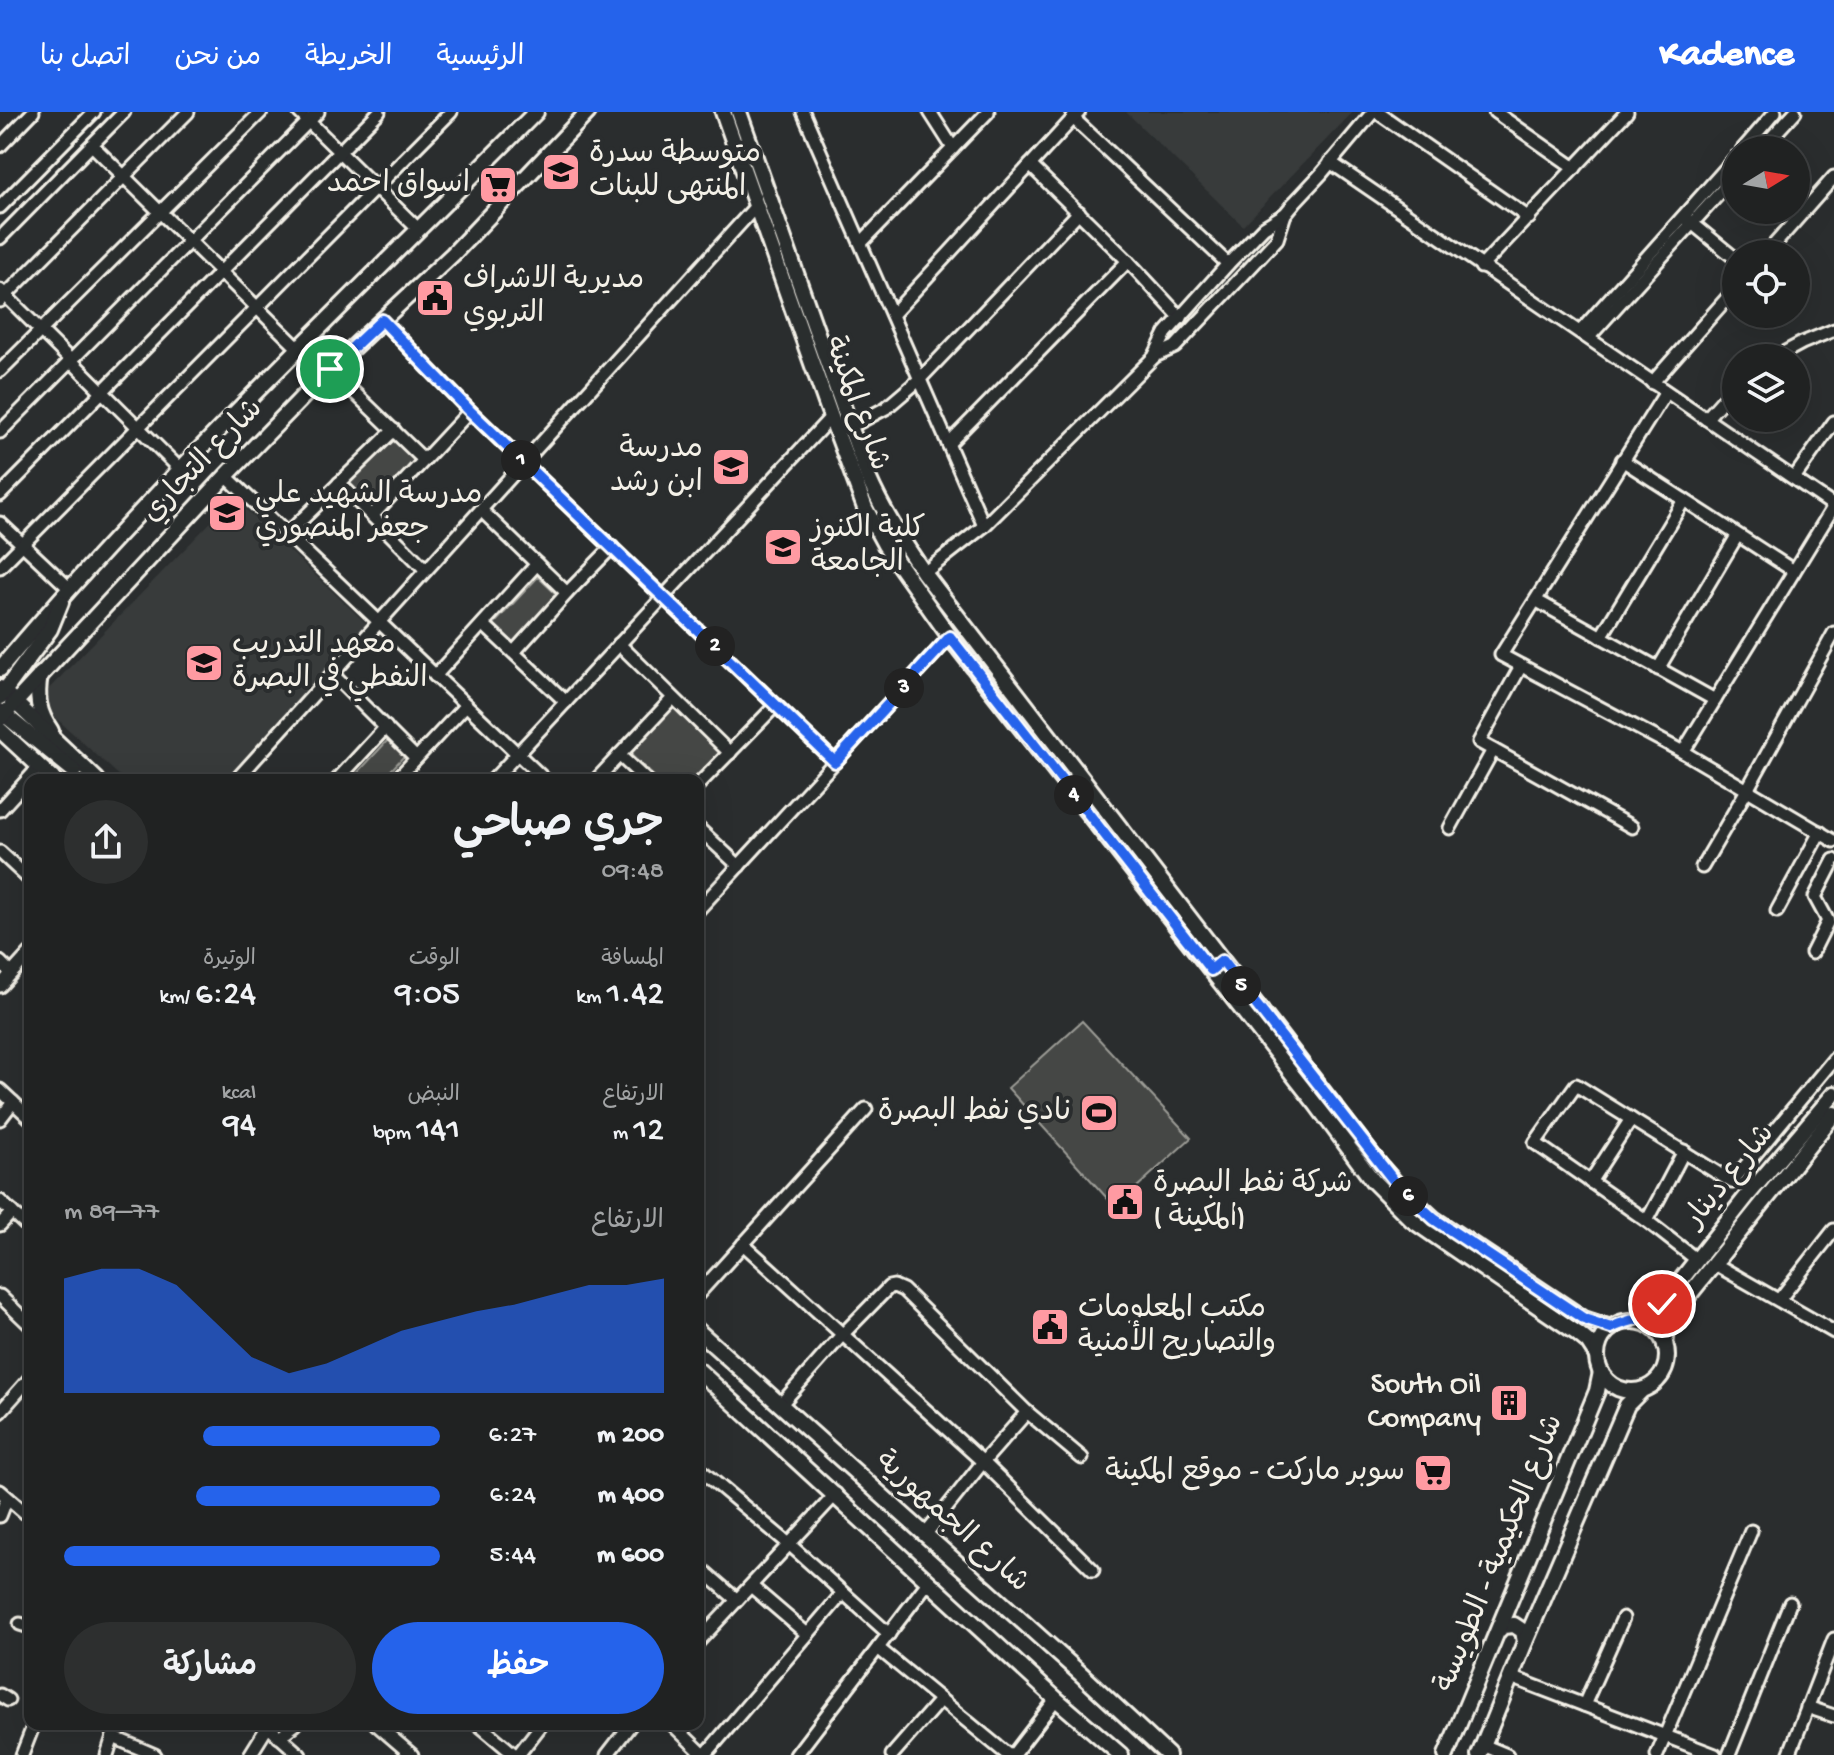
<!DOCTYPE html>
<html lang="ar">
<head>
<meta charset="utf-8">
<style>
  :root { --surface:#202222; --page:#2d2f2f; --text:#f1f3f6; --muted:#a2a4a5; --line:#3d3f40; --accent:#2563eb }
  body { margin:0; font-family:"Gochi Hand","Playpen Sans Arabic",sans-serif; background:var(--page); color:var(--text); direction:rtl; height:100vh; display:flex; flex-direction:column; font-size:30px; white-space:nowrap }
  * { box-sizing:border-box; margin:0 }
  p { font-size:26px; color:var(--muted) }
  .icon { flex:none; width:44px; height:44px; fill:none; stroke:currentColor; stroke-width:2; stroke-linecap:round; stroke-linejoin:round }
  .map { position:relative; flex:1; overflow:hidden; direction:ltr }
  .side { position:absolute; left:24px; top:662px; width:680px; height:956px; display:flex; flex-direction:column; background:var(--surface); border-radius:16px; box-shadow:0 8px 32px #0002,0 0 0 2px var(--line); direction:rtl }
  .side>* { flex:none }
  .needle { width:52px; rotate:79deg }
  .buttons { position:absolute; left:1722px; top:24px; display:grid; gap:16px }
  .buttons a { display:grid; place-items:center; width:88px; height:88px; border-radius:50%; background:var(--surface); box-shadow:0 8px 32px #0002,0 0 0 2px var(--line); font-size:40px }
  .pin { position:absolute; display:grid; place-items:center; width:68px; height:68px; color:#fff; margin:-34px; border:4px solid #fff; border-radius:50%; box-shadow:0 2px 8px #0007 }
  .km { position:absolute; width:40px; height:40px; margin:-20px; border-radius:50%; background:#222; color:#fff; font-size:22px; line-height:40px; text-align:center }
  .round { display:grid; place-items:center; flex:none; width:84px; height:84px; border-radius:42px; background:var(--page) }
  .headline { display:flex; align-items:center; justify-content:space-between; height:136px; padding:0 40px }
  h1 { font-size:44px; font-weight:600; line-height:60px }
  .metrics { display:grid; grid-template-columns:repeat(3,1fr); gap:12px; height:136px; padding:8px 40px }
  .metrics div { display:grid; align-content:center }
  .metrics b { font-size:34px; font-weight:600 }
  .metrics small { font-size:22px; font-weight:400 }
  .metrics p { font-size:22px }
  .chart { height:224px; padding:16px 40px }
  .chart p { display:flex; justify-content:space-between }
  .chart svg { width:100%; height:144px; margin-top:8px; fill:var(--accent); opacity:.7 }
  .action { display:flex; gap:16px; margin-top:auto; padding:16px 40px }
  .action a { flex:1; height:92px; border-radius:48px; background:var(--accent); color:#fff; font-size:32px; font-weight:600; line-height:92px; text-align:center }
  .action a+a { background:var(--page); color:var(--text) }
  ul { padding:0 40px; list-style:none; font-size:26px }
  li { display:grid; grid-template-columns:128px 96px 1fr; align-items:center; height:60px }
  li i { height:20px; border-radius:10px; background:var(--accent) }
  header { display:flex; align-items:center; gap:48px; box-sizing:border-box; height:112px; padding:0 40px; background:var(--accent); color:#fff }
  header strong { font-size:38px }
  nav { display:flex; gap:44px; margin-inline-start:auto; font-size:28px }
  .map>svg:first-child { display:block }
  .built { fill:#373a3a }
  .green { fill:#444645; stroke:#9c9c96; stroke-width:2 }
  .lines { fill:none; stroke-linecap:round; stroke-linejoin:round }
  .minor-casing { stroke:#f4f1e8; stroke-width:17 }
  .major-casing { stroke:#f4f1e8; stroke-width:20 }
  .minor { stroke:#2a2d2e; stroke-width:11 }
  .major { stroke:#2a2d2e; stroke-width:14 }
  .route-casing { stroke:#fff; stroke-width:16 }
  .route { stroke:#2563eb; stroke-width:10 }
  .labels { text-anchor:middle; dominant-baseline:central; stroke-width:8; stroke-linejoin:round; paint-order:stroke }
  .poi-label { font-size:30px; fill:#f4f1e8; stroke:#2a2d2e; text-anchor:start }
  .street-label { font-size:30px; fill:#f4f1e8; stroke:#2a2d2e }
</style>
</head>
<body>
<header>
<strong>Kadence</strong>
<nav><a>الرئيسية</a><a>الخريطة</a><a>من نحن</a><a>اتصل بنا</a></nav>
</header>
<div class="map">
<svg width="1834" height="1643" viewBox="0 0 1834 1643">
  <rect width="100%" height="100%" fill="#2a2d2e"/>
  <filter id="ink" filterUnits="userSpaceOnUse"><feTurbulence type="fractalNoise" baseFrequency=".0125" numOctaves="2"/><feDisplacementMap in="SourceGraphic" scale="16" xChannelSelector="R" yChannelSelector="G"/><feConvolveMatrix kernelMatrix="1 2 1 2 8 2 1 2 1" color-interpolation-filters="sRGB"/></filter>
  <g filter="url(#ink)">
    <!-- built -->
    <g class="built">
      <path d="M1126,0H1353L1243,114Z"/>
      <path d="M234,386L368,513L226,668H124L37,589Z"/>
    </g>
    <!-- green -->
    <g class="green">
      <path d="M393,326L417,349L374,395L350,371Z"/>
      <path d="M538,465L557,483L513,530L494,512Z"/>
      <path d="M673,595L720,640L693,668H658L629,641Z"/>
      <path d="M388,628L405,643L382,668H351Z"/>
      <path d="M1082,909L1191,1026L1115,1095L1008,976Z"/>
    </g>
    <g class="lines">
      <defs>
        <g id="minor">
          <path d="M299,0L419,118"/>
          <path d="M803,0L984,414"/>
          <path d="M930,0L953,36"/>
          <path d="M1377,0L1529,106"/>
          <path d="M1495,0L1575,56"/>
          <path d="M1073,6L1228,152"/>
          <path d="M92,33L299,237"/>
          <path d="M0,34L33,0"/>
          <path d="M1742,38L1775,0"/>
          <path d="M1760,38L1795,0"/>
          <path d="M1330,50L1834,394"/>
          <path d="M1030,53L1128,149L1181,206"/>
          <path d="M1292,93L1321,62L1373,0"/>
          <path d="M0,95L94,0"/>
          <path d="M1687,107L1736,147"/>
          <path d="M0,126L124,0"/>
          <path d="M861,131L988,0"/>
          <path d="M1766,142L1834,65"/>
          <path d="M1481,155L1627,0"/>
          <path d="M0,178L181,358"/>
          <path d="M0,189L188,0"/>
          <path d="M892,203L1079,0"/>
          <path d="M382,208L470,299L835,650"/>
          <path d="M1580,220L1736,45"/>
          <path d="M1589,225L1736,63"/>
          <path d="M1155,244L1175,235L1248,158L1277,127L1285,102"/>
          <path d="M1774,246L1802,231L1834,218"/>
          <path d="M330,257L424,348"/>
          <path d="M0,259L261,0"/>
          <path d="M1652,271L1736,176"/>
          <path d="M1666,280L1501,543L1683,640L1834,729"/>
          <path d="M1706,307L1736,273"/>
          <path d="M850,315L886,296L920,267L1079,100"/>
          <path d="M0,320L318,0"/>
          <path d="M948,332L1128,149"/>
          <path d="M1622,348L1794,459"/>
          <path d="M226,364L545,668"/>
          <path d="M1794,366L1834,310"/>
          <path d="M339,371L426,458"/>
          <path d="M0,383L379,0"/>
          <path d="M481,398L567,481"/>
          <path d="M372,404L470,299"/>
          <path d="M0,411L70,477"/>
          <path d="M286,423L394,318"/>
          <path d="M0,455L451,0"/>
          <path d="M924,461L984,414L1154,245L1166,221L1228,152L1264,115L1285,102L1294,91"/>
          <path d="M1537,489L1715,588"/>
          <path d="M483,512L566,590"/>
          <path d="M1601,525L1684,388"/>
          <path d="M619,532L730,641"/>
          <path d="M514,540L567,481L612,435"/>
          <path d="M1521,554L1479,630L1632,715"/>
          <path d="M1658,557L1737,424"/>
          <path d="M332,562L416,646"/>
          <path d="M435,564L537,452"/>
          <path d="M1683,640L1834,394"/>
          <path d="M619,643L646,668"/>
          <path d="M236,668L757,93"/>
          <path d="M337,668L386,615"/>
          <path d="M396,668L466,593"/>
          <path d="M493,668L831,305"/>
          <path d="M596,668L673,586"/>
          <path d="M698,673L776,593"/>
          <path d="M0,698L39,655"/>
          <path d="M698,716L739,754"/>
          <path d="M1450,716L1493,638"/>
          <path d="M0,740L30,768"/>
          <path d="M1702,755L1747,678L1834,521"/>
          <path d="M698,798L950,525"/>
          <path d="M1777,799L1820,720"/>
          <path d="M1812,841L1828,809L1815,785L1834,748"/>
          <path d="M0,850L11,861"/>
          <path d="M0,874L30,841"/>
          <path d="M0,978L30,1006"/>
          <path d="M0,1007L13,990"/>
          <path d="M1590,1070L1631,1007"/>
          <path d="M0,1089L30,1117"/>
          <path d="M1647,1109L1684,1039"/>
          <path d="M0,1113L12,1100"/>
          <path d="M743,1132L983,1350L1093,1458"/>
          <path d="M1697,1148L1647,1109L1535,1031L1576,973L1732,1070L1834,947"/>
          <path d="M1713,1151L1834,1220"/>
          <path d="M698,1182L866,997"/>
          <path d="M0,1184L30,1213"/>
          <path d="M1779,1188L1834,1118"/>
          <path d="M781,1292L842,1223L889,1175L894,1174L903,1178L1027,1300L1082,1346"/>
          <path d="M0,1300L30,1266"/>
          <path d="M698,1356L789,1432L889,1522"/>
          <path d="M0,1379L30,1405"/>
          <path d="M0,1404L7,1386"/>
          <path d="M925,1423L983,1350L1027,1300"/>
          <path d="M698,1454L737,1488"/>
          <path d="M751,1474L807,1522"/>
          <path d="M20,1512L30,1515"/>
          <path d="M698,1530L836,1382"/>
          <path d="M878,1536L1008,1643"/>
          <path d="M1511,1565L1715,1643"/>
          <path d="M0,1583L8,1588"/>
          <path d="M1584,1593L1623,1506"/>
          <path d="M1807,1595L1834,1604"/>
          <path d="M265,1612L300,1643"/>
          <path d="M376,1612L412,1643"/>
          <path d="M478,1612L515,1643"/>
          <path d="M672,1612L704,1643"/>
          <path d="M113,1625L155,1643"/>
          <path d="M279,1625L296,1612"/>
          <path d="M1483,1633L1507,1643"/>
          <path d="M22,1643L34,1612"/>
          <path d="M107,1643L117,1612"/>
          <path d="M250,1643L268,1614"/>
          <path d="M518,1643L542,1612"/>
          <path d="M607,1643L631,1612"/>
          <path d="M705,1643L842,1482"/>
          <path d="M796,1643L929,1469"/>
          <path d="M892,1643L940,1588"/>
          <path d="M1013,1643L1056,1587"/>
          <path d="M1657,1643L1751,1419"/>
          <path d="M1729,1643L1790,1491"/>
          <path d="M1789,1643L1834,1527"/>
        </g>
        <g id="major">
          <path d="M723,0L831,305L865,396L885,433L950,525L1317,993L1373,1069L1412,1108L1577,1221L1588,1230L1597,1244"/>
          <path d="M739,0L868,365C883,400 903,430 924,461L1381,1055L1398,1074L1434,1107L1584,1207L1611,1216"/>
          <path d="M0,557C166,360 355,183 536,0"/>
          <path d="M40,563C36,585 38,600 51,619"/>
          <path d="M0,576L97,668"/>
          <path d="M0,585L50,517L61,490"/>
          <path d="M0,599L74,659"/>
          <path d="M0,607L226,364L330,257L453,142L588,0"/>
          <path d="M0,618L54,668"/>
          <path d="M1632,1209L1652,1202L1662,1192L1747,1084L1834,982"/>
          <circle cx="1632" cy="1244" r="35"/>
          <path d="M698,1219L1080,1561L1168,1643"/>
          <path d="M1665,1234L1667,1216L1673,1203L1834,1002"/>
          <path d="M698,1258L1056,1587L1121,1643"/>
          <path d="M1499,1518L1503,1514L1514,1513L1523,1519L1525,1530"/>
          <path d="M1446,1643L1597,1279L1601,1260"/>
          <path d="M1479,1643L1525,1530L1627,1293L1642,1278"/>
        </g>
      </defs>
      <!-- minor casing -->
      <use href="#minor" class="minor-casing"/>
      <!-- major casing -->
      <use href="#major" class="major-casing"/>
      <!-- minor -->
      <use href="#minor" class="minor"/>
      <!-- major -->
      <use href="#major" class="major"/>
    </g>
  </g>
  <g class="lines" filter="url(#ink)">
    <defs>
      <path id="route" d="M330,257L382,208L470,299L835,650L950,525L1211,858L1222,849L1398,1074L1434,1107L1584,1207L1611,1216C1631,1206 1645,1209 1662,1192"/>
    </defs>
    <!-- route casing -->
    <use href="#route" class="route-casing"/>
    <!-- route -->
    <use href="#route" class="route"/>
  </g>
  <!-- icons -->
  <defs>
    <symbol id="school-square" viewBox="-11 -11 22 22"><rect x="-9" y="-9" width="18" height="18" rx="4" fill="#ff9aa2" stroke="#2a2d2e"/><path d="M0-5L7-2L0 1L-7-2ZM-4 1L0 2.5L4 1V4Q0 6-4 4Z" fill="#111"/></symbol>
    <symbol id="supermarket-square" viewBox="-11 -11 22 22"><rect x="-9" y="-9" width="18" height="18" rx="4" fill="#ff9aa2" stroke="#2a2d2e"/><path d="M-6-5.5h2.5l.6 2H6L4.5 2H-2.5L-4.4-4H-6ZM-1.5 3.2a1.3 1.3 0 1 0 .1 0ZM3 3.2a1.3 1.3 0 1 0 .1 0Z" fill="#111"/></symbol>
    <symbol id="civic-square" viewBox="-11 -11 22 22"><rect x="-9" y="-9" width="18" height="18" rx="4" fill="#ff9aa2" stroke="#2a2d2e"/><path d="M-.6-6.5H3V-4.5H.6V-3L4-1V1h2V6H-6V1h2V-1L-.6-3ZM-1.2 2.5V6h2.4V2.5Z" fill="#111"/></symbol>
    <symbol id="university-square" viewBox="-11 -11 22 22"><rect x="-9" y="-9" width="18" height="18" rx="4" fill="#ff9aa2" stroke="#2a2d2e"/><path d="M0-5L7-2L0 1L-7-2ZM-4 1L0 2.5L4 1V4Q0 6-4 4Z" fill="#111"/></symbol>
    <symbol id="stadium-square" viewBox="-11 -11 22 22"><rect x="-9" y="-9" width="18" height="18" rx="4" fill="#ff9aa2" stroke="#2a2d2e"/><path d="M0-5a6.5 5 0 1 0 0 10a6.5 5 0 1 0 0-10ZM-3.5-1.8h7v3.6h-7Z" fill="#111"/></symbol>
    <symbol id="building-square" viewBox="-11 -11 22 22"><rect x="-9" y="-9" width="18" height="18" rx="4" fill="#ff9aa2" stroke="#2a2d2e"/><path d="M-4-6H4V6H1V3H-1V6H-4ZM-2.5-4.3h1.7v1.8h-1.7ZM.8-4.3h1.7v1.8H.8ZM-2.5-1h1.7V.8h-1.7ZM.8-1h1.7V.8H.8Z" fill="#111"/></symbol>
  </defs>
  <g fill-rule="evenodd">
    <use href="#school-square" x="539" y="38" width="44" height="44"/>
    <use href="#supermarket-square" x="476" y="51" width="44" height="44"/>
    <use href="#civic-square" x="413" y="164" width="44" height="44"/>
    <use href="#school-square" x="709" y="333" width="44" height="44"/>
    <use href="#school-square" x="205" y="379" width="44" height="44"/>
    <use href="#university-square" x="761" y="413" width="44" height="44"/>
    <use href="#university-square" x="182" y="529" width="44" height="44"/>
    <use href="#stadium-square" x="1077" y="979" width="44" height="44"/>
    <use href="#civic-square" x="1103" y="1068" width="44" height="44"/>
    <use href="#civic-square" x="1028" y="1193" width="44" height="44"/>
    <use href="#building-square" x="1487" y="1269" width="44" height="44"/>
    <use href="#supermarket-square" x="1411" y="1339" width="44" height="44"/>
  </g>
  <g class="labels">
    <!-- poi labels -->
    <g class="poi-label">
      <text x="589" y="43">متوسطة سدرة<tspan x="589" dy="34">المنتهى للبنات</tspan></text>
      <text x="470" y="73" text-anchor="end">اسواق احمد</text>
      <text x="463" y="169">مديرية الاشراف<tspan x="463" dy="34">التربوي</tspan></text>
      <text x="703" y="338" text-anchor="end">مدرسة<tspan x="703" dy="34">ابن رشد</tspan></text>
      <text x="255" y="384">مدرسة الشهيد علي<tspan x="255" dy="34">جعفر المنصوري</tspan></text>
      <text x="811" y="418">كلية الكنوز<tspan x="811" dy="34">الجامعة</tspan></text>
      <text x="232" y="534">معهد التدريب<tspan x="232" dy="34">النفطي في البصرة</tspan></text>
      <text x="1071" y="1001" text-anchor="end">نادي نفط البصرة</text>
      <text x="1153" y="1073">شركة نفط البصرة<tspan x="1153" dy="34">( المكينة)</tspan></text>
      <text x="1078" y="1198">مكتب المعلومات<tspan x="1078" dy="34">والتصاريح الأمنية</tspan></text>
      <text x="1481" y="1274" text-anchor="end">South Oil<tspan x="1481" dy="34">Company</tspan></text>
      <text x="1405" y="1361" text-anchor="end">سوبر ماركت - موقع المكينة</text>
    </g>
    <!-- street labels -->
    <g class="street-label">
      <text transform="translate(855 292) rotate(70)">شارع المكينة</text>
      <text transform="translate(204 350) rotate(-46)">شارع التجاري</text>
      <text transform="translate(1731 1065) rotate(-51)">شارع دينار</text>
      <text transform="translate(951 1411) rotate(42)">شارع الجمهورية</text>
      <text transform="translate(1501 1442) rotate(-68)">شارع الحكيمية - الطويسة</text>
    </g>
  </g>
</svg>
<div class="buttons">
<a><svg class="needle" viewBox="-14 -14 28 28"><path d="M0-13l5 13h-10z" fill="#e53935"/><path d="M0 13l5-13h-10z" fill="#a2a4a5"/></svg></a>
<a><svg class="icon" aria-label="locate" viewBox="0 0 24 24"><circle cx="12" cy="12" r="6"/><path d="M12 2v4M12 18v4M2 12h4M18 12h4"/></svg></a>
<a><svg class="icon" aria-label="layers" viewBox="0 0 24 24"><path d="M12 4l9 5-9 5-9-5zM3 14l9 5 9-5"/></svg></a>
</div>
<div class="pin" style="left:330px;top:257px;background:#1e9e55"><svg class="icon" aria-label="arrive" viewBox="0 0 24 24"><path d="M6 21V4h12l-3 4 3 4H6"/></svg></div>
<div class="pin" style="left:1662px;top:1192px;background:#d93025"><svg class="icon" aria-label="check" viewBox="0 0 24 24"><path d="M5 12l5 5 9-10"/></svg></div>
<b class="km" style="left:521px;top:348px">1</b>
<b class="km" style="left:715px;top:534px">2</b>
<b class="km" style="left:904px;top:576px">3</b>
<b class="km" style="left:1074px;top:683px">4</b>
<b class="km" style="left:1241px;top:874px">5</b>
<b class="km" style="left:1408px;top:1084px">6</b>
<section class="side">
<div class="headline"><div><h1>جري صباحي</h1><p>09:48</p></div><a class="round"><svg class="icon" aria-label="share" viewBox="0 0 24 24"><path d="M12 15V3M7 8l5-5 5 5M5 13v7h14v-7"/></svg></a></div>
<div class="metrics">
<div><p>المسافة</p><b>1.42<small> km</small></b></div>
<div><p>الوقت</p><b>9:05</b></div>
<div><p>الوتيرة</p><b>6:24<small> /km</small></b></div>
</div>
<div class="metrics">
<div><p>الارتفاع</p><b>12<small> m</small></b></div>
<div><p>النبض</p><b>141<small> bpm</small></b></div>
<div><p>kcal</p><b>94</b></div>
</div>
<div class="chart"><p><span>الارتفاع</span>77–89 m</p>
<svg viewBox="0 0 160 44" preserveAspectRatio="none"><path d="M0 44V9L10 6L20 6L30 11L40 22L50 33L60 38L70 35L80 30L90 25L100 22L110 19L120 17L130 14L140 11L150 11L160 9V44z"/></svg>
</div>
<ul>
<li><b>200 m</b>6:27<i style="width:63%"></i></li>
<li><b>400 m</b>6:24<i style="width:65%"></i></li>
<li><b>600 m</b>5:44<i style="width:100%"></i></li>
</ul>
<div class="action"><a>حفظ</a><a>مشاركة</a></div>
</section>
</div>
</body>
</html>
